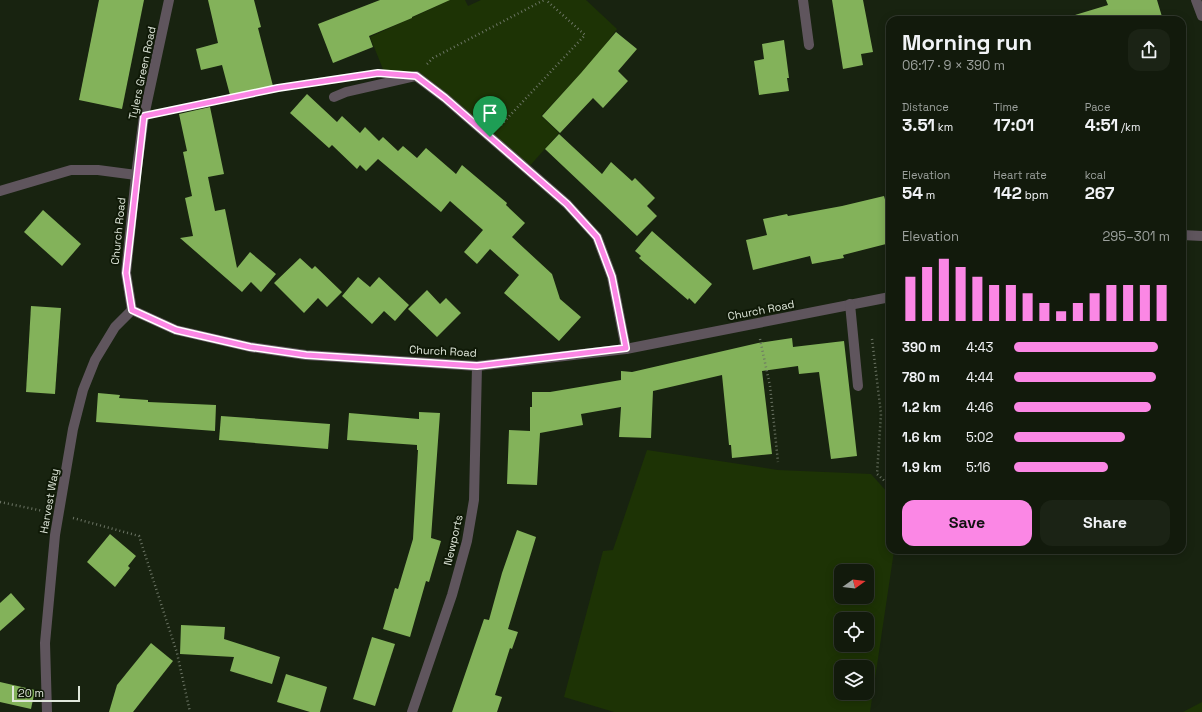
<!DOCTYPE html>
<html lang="en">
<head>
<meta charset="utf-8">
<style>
  :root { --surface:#121a0c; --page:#1b2315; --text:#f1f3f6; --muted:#9ca19d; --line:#31382d; --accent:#fb87e5 }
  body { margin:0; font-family:"Space Grotesk",sans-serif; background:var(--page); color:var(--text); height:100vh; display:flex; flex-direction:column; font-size:15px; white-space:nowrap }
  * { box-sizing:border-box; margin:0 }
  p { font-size:13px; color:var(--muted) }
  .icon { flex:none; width:22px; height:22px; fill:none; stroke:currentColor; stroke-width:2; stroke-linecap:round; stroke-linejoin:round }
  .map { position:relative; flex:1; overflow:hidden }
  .details { position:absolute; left:886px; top:16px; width:300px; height:538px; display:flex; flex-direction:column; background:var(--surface); border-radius:12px; box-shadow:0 2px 10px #0003,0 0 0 1px var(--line) }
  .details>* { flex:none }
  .needle { width:26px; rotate:75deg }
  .tools { position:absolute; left:834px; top:564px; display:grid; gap:8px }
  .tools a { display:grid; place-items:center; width:40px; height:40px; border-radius:8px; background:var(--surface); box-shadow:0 2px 10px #0003,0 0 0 1px var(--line); font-size:20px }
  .scale { position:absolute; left:12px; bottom:10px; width:68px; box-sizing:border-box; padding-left:4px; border:2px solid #e0e8db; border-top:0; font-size:11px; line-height:14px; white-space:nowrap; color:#e0e8db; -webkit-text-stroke:3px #0f1907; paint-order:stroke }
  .pin { position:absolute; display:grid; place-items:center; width:34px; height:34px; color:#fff; margin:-41px -17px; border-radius:50% 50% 50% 0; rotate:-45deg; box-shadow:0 0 4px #0007 }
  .pin .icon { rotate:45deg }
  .round { display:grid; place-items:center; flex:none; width:42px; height:42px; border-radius:12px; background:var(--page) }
  .overview { display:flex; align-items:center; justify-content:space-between; height:68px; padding:0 16px }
  h1 { font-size:22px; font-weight:700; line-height:30px }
  .stats { display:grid; grid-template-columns:repeat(3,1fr); gap:6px; height:68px; padding:4px 16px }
  .stats div { display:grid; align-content:center }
  .stats b { font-size:17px; font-weight:700 }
  .stats small { font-size:11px; font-weight:400 }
  .stats p { font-size:11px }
  .chart { height:112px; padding:8px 16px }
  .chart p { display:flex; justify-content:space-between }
  .chart svg { width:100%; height:72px; margin-top:4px; stroke:var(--accent); stroke-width:6 }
  .button { display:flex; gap:8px; margin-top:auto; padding:8px 16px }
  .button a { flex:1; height:46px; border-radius:12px; background:var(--accent); color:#111; font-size:16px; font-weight:700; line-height:46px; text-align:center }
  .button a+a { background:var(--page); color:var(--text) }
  ul { padding:0 16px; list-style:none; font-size:13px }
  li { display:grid; grid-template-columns:64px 48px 1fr; align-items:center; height:30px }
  li i { height:10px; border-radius:5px; background:var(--accent) }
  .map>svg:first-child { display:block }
  .green { fill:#1d3305; fill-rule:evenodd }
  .building { fill:#83b25a }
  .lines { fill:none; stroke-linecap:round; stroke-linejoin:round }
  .path { stroke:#6c7565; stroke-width:2.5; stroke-dasharray:1 3; stroke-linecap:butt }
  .minor { stroke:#5f555d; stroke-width:10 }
  .route-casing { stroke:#fff; stroke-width:8 }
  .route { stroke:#fb87e5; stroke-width:5 }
  .labels { text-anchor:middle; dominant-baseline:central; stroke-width:4; stroke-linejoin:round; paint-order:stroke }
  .street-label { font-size:11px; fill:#e0e8db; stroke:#0f1907 }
</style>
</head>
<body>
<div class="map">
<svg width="1202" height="712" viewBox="0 0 1202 712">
  <rect width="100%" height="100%" fill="#182310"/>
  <!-- green -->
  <g class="green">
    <path d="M450,0H465L468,6L481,0H586L617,29L592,62L541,116L559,133L527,169L416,76L387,79L370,37C397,25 423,12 450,0Z"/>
    <path d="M647,450L778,470L871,474L888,493L890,514V550L894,551L870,712H614L564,697L603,551L613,550ZM841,571H867V597H841ZM841,619H867V645H841ZM841,667H867V693H841Z"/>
    <path d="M1202,702V712H1183Z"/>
  </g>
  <!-- building -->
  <g class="building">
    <path d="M99,0H144L122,109L79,100Z"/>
    <path d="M208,0H254L261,27L258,28L273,86L230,95L222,65L201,70L196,49L218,43Z"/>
    <path d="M380,0H450L412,17V18L369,36L373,47L333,63L318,24Z"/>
    <path d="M832,0H863L873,52L861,54L863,65L843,69Z"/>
    <path d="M1106,0H1157L1163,20H1076L1075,15L1108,5Z"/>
    <path d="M616,32L637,49L618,71L628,81L603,108L593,98L560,133L542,116L581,73Z"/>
    <path d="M784,40L789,78H787L789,91L759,95L754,61L764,59L762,44Z"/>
    <path d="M307,94L337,122L342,116L360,133L365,127L379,141L383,137L398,151L403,146L417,158L426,148L456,174L462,165L507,203L506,205L525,223L512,237L552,274L560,299L581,317L559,341L504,293L519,275L490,249L477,264L464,252L483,230L450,201L441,212L378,159L366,171L360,165L357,169L332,145L329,148L290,113Z"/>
    <path d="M210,107L224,174L208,177L215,211L225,209L237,268L250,252L276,274L261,292L251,282L242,292L180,238L193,236L185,198L192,196L183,152L187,151L179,114Z"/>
    <path d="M559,134L602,174L611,162L632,181L635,178L655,198L647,206L657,216L637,236L545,149Z"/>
    <path d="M884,196L890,217V243L843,255L844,258L812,264L810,256L753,270L746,240L767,235L763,219L787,214L788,216L842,206Z"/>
    <path d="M43,210L81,244L62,266L24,232Z"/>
    <path d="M652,231L712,284L695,304L689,298L688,300L639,258L641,256L635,251Z"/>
    <path d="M300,258L312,269L315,266L342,292L327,307L318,298L304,313L274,283Z"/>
    <path d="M358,277L370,287L379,277L409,305L395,321L384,311L372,324L342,296Z"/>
    <path d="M427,290L440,304L446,298L461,313L437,337L408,309Z"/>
    <path d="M31,306L61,308L55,394L26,392Z"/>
    <path d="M792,338L793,347L844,341L857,456L831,459L819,372L799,374L798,366L762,371L772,454L732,458L731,445H729L722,375L653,391L651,438L619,437L621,407L581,414L583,425L540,433L537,485L507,484L509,430L530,431V407H532V392H550L621,380V371L632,372L758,343Z"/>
    <path d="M98,393L120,395L119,398L148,400V402L216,405L215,431L96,422Z"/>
    <path d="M419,412L440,413L431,538L441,541L429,582L426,581L410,637L383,629L395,588L398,589L413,539L418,450H417V445L347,440L349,413L419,419Z"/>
    <path d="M221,416L330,424L328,449L219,440Z"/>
    <path d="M517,530L536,537L508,629L518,632L512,649L510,648L495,695L502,697L497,712H452L484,619L489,620L502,573Z"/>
    <path d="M110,534L136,556L128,566L130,568L115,587L87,562Z"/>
    <path d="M11,593L25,609L0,631V603Z"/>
    <path d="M181,625L225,627L224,639L280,657L272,684L230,671L234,657L180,654Z"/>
    <path d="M372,637L395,644L375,706L353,699Z"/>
    <path d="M151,643L173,661L133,712H109L117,685Z"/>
    <path d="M286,674L327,687L320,712H310L277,702Z"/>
    <path d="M0,682L35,690L31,709L0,702Z"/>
  </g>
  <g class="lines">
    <!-- path -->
    <g class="path">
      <path d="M427,64L433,58L544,0"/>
      <path d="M160,113L278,88L326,81"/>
      <path d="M501,125L585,35L546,0"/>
      <path d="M760,339L770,386L778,462"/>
      <path d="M872,339L881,414L877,474L890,486"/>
      <path d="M0,502L43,511"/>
      <path d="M73,518L139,536L177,653L190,712"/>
    </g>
    <!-- minor -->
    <g class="minor">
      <path d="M169,0L144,116L136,175L126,273L132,310L176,330L250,347L306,355L477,366L626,349L890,297"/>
      <path d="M803,0L809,45"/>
      <path d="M1196,0L1202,16"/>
      <path d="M334,97L346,92L416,76L445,98L567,204L597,237L612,277L626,349"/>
      <path d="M0,191L71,170H98L136,175"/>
      <path d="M1182,235L1202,236"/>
      <path d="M850,304L858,386"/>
      <path d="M47,712L45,643L55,535L73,429L83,390L95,360L115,327L132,310"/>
      <path d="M412,712L452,595L467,541L474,500L477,366"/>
    </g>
  </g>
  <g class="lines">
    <defs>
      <path id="route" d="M378,73L416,76L445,98L567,204L597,237L612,277L626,348L477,366L306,355L250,347L176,330L132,310L126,273L144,116L278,88Z"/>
    </defs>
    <!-- route casing -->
    <use href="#route" class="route-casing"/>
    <!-- route -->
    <use href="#route" class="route"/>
  </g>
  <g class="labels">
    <!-- street labels -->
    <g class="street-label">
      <text transform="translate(142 73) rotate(-78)">Tylers Green Road</text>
      <text transform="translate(118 231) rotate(-84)">Church Road</text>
      <text transform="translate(761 310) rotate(-11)">Church Road</text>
      <text transform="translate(443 351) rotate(3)">Church Road</text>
      <text transform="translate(49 501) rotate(-80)">Harvest Way</text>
      <text transform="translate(453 540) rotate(-77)">Newports</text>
    </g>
  </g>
</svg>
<div class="tools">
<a><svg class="needle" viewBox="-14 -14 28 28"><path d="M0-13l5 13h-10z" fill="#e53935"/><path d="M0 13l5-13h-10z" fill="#9ca19d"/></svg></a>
<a><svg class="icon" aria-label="locate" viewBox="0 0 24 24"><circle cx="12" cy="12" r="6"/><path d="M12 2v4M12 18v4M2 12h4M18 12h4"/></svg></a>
<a><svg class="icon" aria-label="layers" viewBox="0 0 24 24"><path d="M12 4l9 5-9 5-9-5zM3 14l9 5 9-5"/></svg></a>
</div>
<div class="scale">20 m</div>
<div class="pin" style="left:490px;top:137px;background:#1e9e55"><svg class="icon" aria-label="arrive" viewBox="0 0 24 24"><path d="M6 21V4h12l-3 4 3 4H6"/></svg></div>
<section class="details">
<div class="overview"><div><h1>Morning run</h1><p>06:17 · 9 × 390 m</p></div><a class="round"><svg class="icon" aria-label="share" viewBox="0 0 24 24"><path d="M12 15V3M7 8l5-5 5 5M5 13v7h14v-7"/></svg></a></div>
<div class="stats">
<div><p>Distance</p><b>3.51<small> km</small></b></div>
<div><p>Time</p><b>17:01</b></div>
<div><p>Pace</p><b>4:51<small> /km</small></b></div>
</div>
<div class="stats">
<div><p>Elevation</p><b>54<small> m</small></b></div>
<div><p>Heart rate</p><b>142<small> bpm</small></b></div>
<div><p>kcal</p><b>267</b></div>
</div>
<div class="chart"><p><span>Elevation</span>295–301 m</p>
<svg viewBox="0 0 160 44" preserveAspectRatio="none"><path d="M5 44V17M15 44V11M25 44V6M35 44V11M45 44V17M55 44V22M65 44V22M75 44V27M85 44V33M95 44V38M105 44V33M115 44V27M125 44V22M135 44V22M145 44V22M155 44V22"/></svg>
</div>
<ul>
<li><b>390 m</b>4:43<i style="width:92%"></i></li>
<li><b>780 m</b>4:44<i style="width:91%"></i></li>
<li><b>1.2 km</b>4:46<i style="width:88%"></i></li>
<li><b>1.6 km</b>5:02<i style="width:71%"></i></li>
<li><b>1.9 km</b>5:16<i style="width:60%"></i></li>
</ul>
<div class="button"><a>Save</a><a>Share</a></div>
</section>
</div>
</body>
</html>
